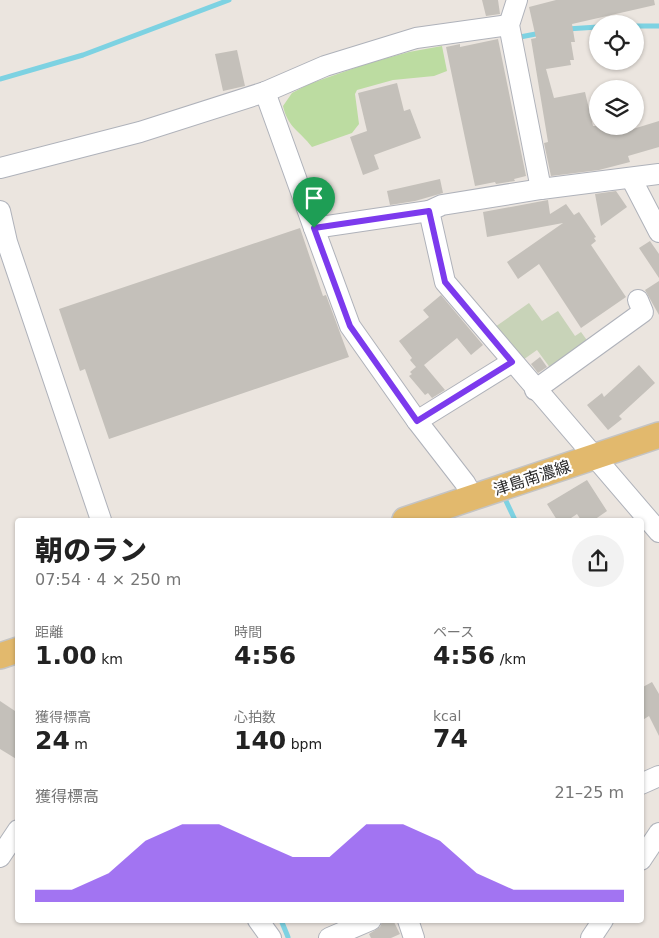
<!DOCTYPE html>
<html lang="ja">
<head>
<meta charset="utf-8">
<style>
  :root { --surface:#fff; --page:#f2f2f2; --text:#222; --muted:#767676; --accent:#7c3aed }
  body { margin:0; font-family:"DejaVu Sans","Noto Sans JP",sans-serif; background:var(--page); color:var(--text); height:100vh; display:flex; flex-direction:column; font-size:19px; white-space:nowrap }
  * { box-sizing:border-box; margin:0 }
  p { font-size:16px; color:var(--muted) }
  .icon { flex:none; width:28px; height:28px; fill:none; stroke:currentColor; stroke-width:2; stroke-linecap:round; stroke-linejoin:round }
  .map { position:relative; flex:1; overflow:hidden }
  .sheet { position:absolute; left:15px; top:518px; width:629px; height:405px; display:flex; flex-direction:column; background:var(--surface); border-radius:5px; box-shadow:0 1px 4px #0004 }
  .sheet>* { flex:none }
  .controls { position:absolute; left:589px; top:15px; display:grid; gap:10px }
  .controls a { display:grid; place-items:center; width:55px; height:55px; border-radius:50%; background:var(--surface); box-shadow:0 1px 4px #0004; font-size:25px }
  .pin { position:absolute; display:grid; place-items:center; width:42px; height:42px; color:#fff; margin:-51px -21px; border-radius:50% 50% 50% 0; rotate:-45deg; box-shadow:0 0 5px #0007 }
  .pin .icon { rotate:45deg }
  .round { display:grid; place-items:center; flex:none; width:52px; height:52px; border-radius:26px; background:var(--page) }
  .summary { display:flex; align-items:center; justify-content:space-between; height:85px; padding:0 20px }
  h1 { font-size:28px; font-weight:800; line-height:38px }
  .stats { display:grid; grid-template-columns:repeat(3,1fr); gap:8px; height:85px; padding:5px 20px }
  .stats div { display:grid; align-content:center }
  .stats b { font-size:25px; font-weight:800 }
  .stats small { font-size:14px; font-weight:400 }
  .stats p { font-size:14px }
  .chart { height:140px; padding:10px 20px }
  .chart p { display:flex; justify-content:space-between }
  .chart svg { width:100%; height:90px; margin-top:5px; fill:var(--accent); opacity:.7 }
  .map>svg:first-child { display:block }
  .green { fill:#bcdca1 }
  .cemetery { fill:#c8d3b8 }
  .lines { fill:none; stroke-linecap:round; stroke-linejoin:round }
  .stream { stroke:#7dd2e2; stroke-width:5 }
  .building { fill:#c4c0ba }
  .minor-casing { stroke:#afb2ba; stroke-width:22 }
  .major-casing { stroke:#c4c4c4; stroke-width:28 }
  .minor { stroke:#fff; stroke-width:20 }
  .major { stroke:#e2b96d; stroke-width:25 }
  .route-casing { stroke:#fff; stroke-width:10 }
  .route { stroke:#7c3aed; stroke-width:6 }
  .labels { text-anchor:middle; dominant-baseline:central; stroke-width:4.5; stroke-linejoin:round; paint-order:stroke }
  .street-label { font-size:16px; fill:#2b2b2b; stroke:#fff }
</style>
</head>
<body>
<div class="map">
<svg width="659" height="938" viewBox="0 0 659 938">
  <rect width="100%" height="100%" fill="#ebe5df"/>
  <!-- green -->
  <path class="green" d="M442,46L447,71L434,76L393,80L357,90L355,94L359,124L352,133L312,147C300,131 288,128 283,106L292,93L309,84L369,63L409,52Z"/>
  <!-- cemetery -->
  <path class="cemetery" d="M529,303L542,321L558,311L575,336L581,332L589,343L551,369L537,350L520,362L495,327Z"/>
  <g class="lines">
    <!-- stream -->
    <g class="stream">
      <path d="M635,26H659"/>
      <path d="M567,29L598,27"/>
      <path d="M520,37L541,33"/>
      <path d="M0,79L83,55L229,0"/>
      <path d="M506,501L515,520"/>
      <path d="M281,920L288,937"/>
    </g>
  </g>
  <!-- building -->
  <g class="building">
    <path d="M482,0H498L500,14L486,16Z"/>
    <path d="M556,0H654L655,5L572,24L575,42H571L574,60H570L571,65L546,69L554,98L585,92L593,126H621L623,132L659,121V147L628,156L630,162L599,170L551,176L544,143L548,142L531,39L536,38L529,7Z"/>
    <path d="M498,39L526,176L514,179L515,181L496,184L495,182L475,186L446,47L460,44V47Z"/>
    <path d="M237,50L245,86L223,91L215,54Z"/>
    <path d="M397,83L404,111L410,109L421,138L374,155L379,169L363,175L350,137L367,131L358,93Z"/>
    <path d="M440,179L443,193L415,201L390,205L387,191Z"/>
    <path d="M616,191L627,207L601,226L595,194Z"/>
    <path d="M548,200L550,214L566,204L574,215L579,212L596,237L594,238L596,241L591,245L626,297L581,328L539,264L518,279L507,262L563,223L487,237L483,212Z"/>
    <path d="M300,228L323,296L326,295L349,357L109,439L85,369L80,371L59,309Z"/>
    <path d="M650,241L659,254V278L639,248Z"/>
    <path d="M659,281V315L645,290Z"/>
    <path d="M441,295L483,345L471,355L457,338L424,365L445,390L432,398L428,393L425,395L409,376L412,374L410,372L416,367L410,360L412,358L399,341L429,317L423,310Z"/>
    <path d="M540,357L547,367L538,373L531,364Z"/>
    <path d="M639,365L655,383L619,416L622,419L608,430L587,405L602,393L604,397Z"/>
    <path d="M587,480L607,511L594,520H581L577,514L568,520H557L547,504Z"/>
    <path d="M652,682L659,694V736L649,716L641,721V688Z"/>
    <path d="M0,701L18,713V760L0,749Z"/>
    <path d="M383,920H393L400,934L391,938H371L369,934L380,927Z"/>
  </g>
  <g class="lines">
    <defs>
      <g id="minor">
        <path d="M517,0L509,25L541,189"/>
        <path d="M265,92L314,228L429,211"/>
        <path d="M0,168L140,132L265,92L325,66L416,38L509,25"/>
        <path d="M659,174L541,189L442,205L429,211L445,282L659,532"/>
        <path d="M631,178L659,232"/>
        <path d="M0,211L7,242L101,520"/>
        <path d="M314,228L350,326L417,421L465,483L473,497"/>
        <path d="M535,390L643,312L638,300"/>
        <path d="M417,421L512,362"/>
        <path d="M641,784L659,776"/>
        <path d="M0,857L18,830"/>
        <path d="M641,860L659,833"/>
        <path d="M258,920L271,938"/>
        <path d="M408,920L414,938"/>
        <path d="M329,938L371,920"/>
        <path d="M591,938L603,920"/>
      </g>
      <g id="major">
        <path d="M405,520L659,435"/>
        <path d="M0,656L18,650"/>
      </g>
    </defs>
    <!-- minor casing -->
    <use href="#minor" class="minor-casing"/>
    <!-- major casing -->
    <use href="#major" class="major-casing"/>
    <!-- minor -->
    <use href="#minor" class="minor"/>
    <!-- major -->
    <use href="#major" class="major"/>
  </g>
  <g class="lines">
    <defs>
      <path id="route" d="M429,211L445,282L512,362L417,421L350,326L314,228Z"/>
    </defs>
    <!-- route casing -->
    <use href="#route" class="route-casing"/>
    <!-- route -->
    <use href="#route" class="route"/>
  </g>
  <g class="labels">
    <!-- street labels -->
    <g class="street-label">
      <text transform="translate(532 478) rotate(-18)">津島南濃線</text>
    </g>
  </g>
</svg>
<div class="controls">
<a><svg class="icon" aria-label="locate" viewBox="0 0 24 24"><circle cx="12" cy="12" r="6"/><path d="M12 2v4M12 18v4M2 12h4M18 12h4"/></svg></a>
<a><svg class="icon" aria-label="layers" viewBox="0 0 24 24"><path d="M12 4l9 5-9 5-9-5zM3 14l9 5 9-5"/></svg></a>
</div>
<div class="pin" style="left:314px;top:228px;background:#1e9e55"><svg class="icon" aria-label="arrive" viewBox="0 0 24 24"><path d="M6 21V4h12l-3 4 3 4H6"/></svg></div>
<section class="sheet">
<div class="summary"><div><h1>朝のラン</h1><p>07:54 · 4 × 250 m</p></div><a class="round"><svg class="icon" aria-label="share" viewBox="0 0 24 24"><path d="M12 15V3M7 8l5-5 5 5M5 13v7h14v-7"/></svg></a></div>
<div class="stats">
<div><p>距離</p><b>1.00<small> km</small></b></div>
<div><p>時間</p><b>4:56</b></div>
<div><p>ペース</p><b>4:56<small> /km</small></b></div>
</div>
<div class="stats">
<div><p>獲得標高</p><b>24<small> m</small></b></div>
<div><p>心拍数</p><b>140<small> bpm</small></b></div>
<div><p>kcal</p><b>74</b></div>
</div>
<div class="chart"><p><span>獲得標高</span>21–25 m</p>
<svg viewBox="0 0 160 44" preserveAspectRatio="none"><path d="M0 44V38L10 38L20 30L30 14L40 6L50 6L60 14L70 22L80 22L90 6L100 6L110 14L120 30L130 38L140 38L150 38L160 38V44z"/></svg>
</div>
</section>
</div>
</body>
</html>
